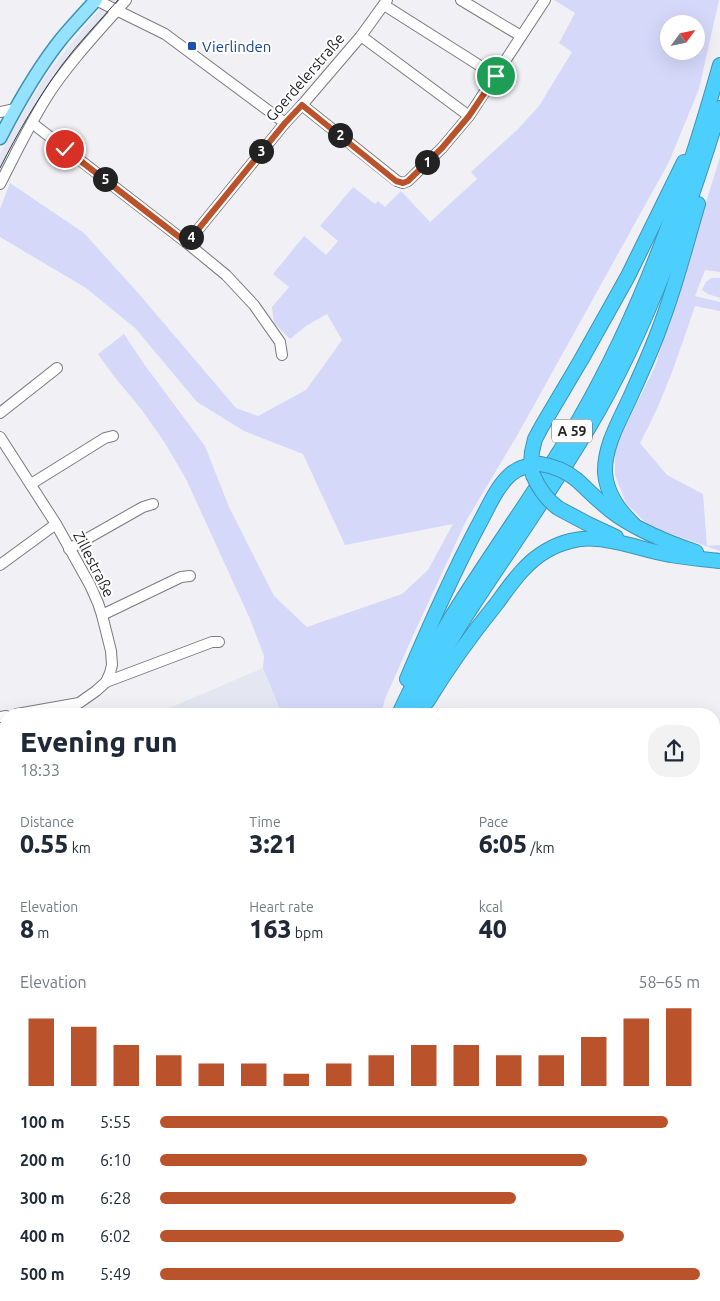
<!DOCTYPE html>
<html lang="en">
<head>
<meta charset="utf-8">
<style>
  :root { --surface:#fff; --page:#f2f2f3; --text:#1f2937; --muted:#747a83; --accent:#ba532b }
  body { margin:0; font-family:Ubuntu,sans-serif; background:var(--page); color:var(--text); height:100vh; display:flex; flex-direction:column; font-size:19px; white-space:nowrap }
  * { box-sizing:border-box; margin:0 }
  p { font-size:16px; color:var(--muted) }
  .icon { flex:none; width:28px; height:28px; fill:none; stroke:currentColor; stroke-width:2; stroke-linecap:round; stroke-linejoin:round }
  .map { position:relative; flex:1; overflow:hidden }
  .sheet { position:absolute; left:0px; top:708px; width:720px; height:594px; display:flex; flex-direction:column; background:var(--surface); border-radius:20px 20px 0 0; box-shadow:0 5px 20px #0002 }
  .sheet>* { flex:none }
  .needle { width:32px; rotate:57deg }
  .buttons { position:absolute; left:660px; top:15px; display:grid; gap:10px }
  .buttons a { display:grid; place-items:center; width:45px; height:45px; border-radius:50%; background:var(--surface); box-shadow:0 5px 20px #0002; font-size:25px }
  .pin { position:absolute; display:grid; place-items:center; width:42px; height:42px; color:#fff; margin:-21px; border:2px solid #fff; border-radius:50%; box-shadow:0 1px 5px #0007 }
  .km { position:absolute; width:25px; height:25px; margin:-12px; border-radius:50%; background:#222; color:#fff; font-size:14px; line-height:25px; text-align:center }
  .round { display:grid; place-items:center; flex:none; width:52px; height:52px; border-radius:20px; background:var(--page) }
  .head { display:flex; align-items:center; justify-content:space-between; height:85px; padding:0 20px }
  h1 { font-size:28px; font-weight:800; line-height:38px }
  .stats { display:grid; grid-template-columns:repeat(3,1fr); gap:8px; height:85px; padding:5px 20px }
  .stats div { display:grid; align-content:center }
  .stats b { font-size:25px; font-weight:800 }
  .stats small { font-size:14px; font-weight:400 }
  .stats p { font-size:14px }
  .chart { height:140px; padding:10px 20px }
  .chart p { display:flex; justify-content:space-between }
  .chart svg { width:100%; height:90px; margin-top:5px; stroke:var(--accent); stroke-width:6 }
  ul { padding:0 20px; list-style:none; font-size:16px }
  li { display:grid; grid-template-columns:80px 60px 1fr; align-items:center; height:38px }
  li i { height:12px; border-radius:6px; background:var(--accent) }
  .map>svg:first-child { display:block }
  .built { fill:#e4e6f1 }
  .green { fill:#d5d8f9; fill-rule:evenodd }
  .lines { fill:none; stroke-linecap:round; stroke-linejoin:round }
  .minor-casing { stroke:#7b7b7f; stroke-width:12 }
  .major-casing { stroke:#3f94b2; stroke-width:15 }
  .highway-casing { stroke:#3f94b2; stroke-width:16 }
  .minor { stroke:#fff; stroke-width:10 }
  .major { stroke:#94e2fe; stroke-width:12 }
  .highway { stroke:#4dcffe; stroke-width:14 }
  .tram { stroke:#3d3e3f; stroke-width:1 }
  .highway-bridge-casing { stroke:#3f94b2; stroke-width:16; stroke-linecap:butt }
  .highway-bridge { stroke:#4dcffe; stroke-width:14 }
  .route-casing { stroke:#fff; stroke-width:10 }
  .route { stroke:#ba532b; stroke-width:6 }
  .transit-dot { fill:#1a4fb4; stroke:#fff; stroke-width:2 }
  .labels { text-anchor:middle; dominant-baseline:central; stroke-width:4; stroke-linejoin:round; paint-order:stroke }
  .shield { fill:#fff; stroke:#666667; stroke-width:1 }
  .shield-label { font-size:14px; font-weight:bold; fill:#242526 }
  .transit-label { font-size:15px; fill:#164399; stroke:#fff; text-anchor:start }
  .street-label { font-size:15px; fill:#242526; stroke:#fff }
</style>
</head>
<body>
<div class="map">
<svg width="720" height="1301" viewBox="0 0 720 1301">
  <rect width="100%" height="100%" fill="#f1f1f5"/>
  <!-- built -->
  <g class="built">
    <path d="M108,0H123L98,30L0,174V154L28,104L47,74L74,40Z"/>
    <path d="M263,668L282,714H161L160,712Z"/>
    <path d="M66,1295H337V1301H67Z"/>
  </g>
  <!-- green -->
  <g class="green">
    <path d="M554,0H719L699,89L669,162L518,434L466,521L411,640L385,699L381,714H282L263,668L264,656L250,619L186,479L165,443L141,409L113,375L98,354L124,334L144,364L205,446L229,507L274,596L307,627L402,594L428,570L453,524L345,545L303,454L244,431L197,402L135,328L86,288L0,237V209L10,183L84,233L139,294L236,408L258,416L306,390L342,340L327,314L306,326L290,339L274,323L272,307L289,287L273,274L304,236L326,255L338,241L320,226L353,187L375,204L378,201L385,207L401,191L430,222L477,179L471,172L518,129L539,106L572,52L559,43L575,13ZM669,24H696V51H669Z"/>
    <path d="M720,157V272L705,270L695,296L720,302V311L695,306C679,353 664,399 640,443L667,475L703,494L707,546L720,545V551L649,526L626,503L615,475V447L655,367Z"/>
    <path d="M711,278H720V298L708,294L702,290L706,282Z"/>
    <path d="M0,799L6,833V1009L0,977Z"/>
    <path d="M25,1295H60L61,1301H23Z"/>
    <path d="M385,1295H480L479,1301H385Z"/>
  </g>
  <g class="lines">
    <defs>
      <g id="minor">
        <path d="M96,0L165,34L285,123"/>
        <path d="M461,0L521,36"/>
        <path d="M384,5L496,76"/>
        <path d="M361,36L469,116"/>
        <path d="M302,105L397,181L403,183L408,181L442,148L469,116L545,0"/>
        <path d="M0,112L15,109"/>
        <path d="M32,123L187,243L285,123L302,105L361,36L387,0"/>
        <path d="M0,184C16,153 31,121 50,92C72,59 100,30 126,0"/>
        <path d="M187,243L226,275L254,305L280,342L282,355"/>
        <path d="M0,413L57,368"/>
        <path d="M0,437L56,524L90,585L98,603L102,615L111,651L112,665L110,673L106,682L96,691L79,703L17,714"/>
        <path d="M31,484L105,438L113,436"/>
        <path d="M69,549L143,507L153,504"/>
        <path d="M0,565L56,524"/>
        <path d="M102,615L181,577L190,576"/>
        <path d="M106,682L212,642H219"/>
        <path d="M0,717L6,716"/>
        <path d="M0,1034L6,1067"/>
        <path d="M0,1262L6,1264"/>
        <path d="M68,1295L70,1301"/>
        <path d="M13,1301L15,1295"/>
      </g>
      <path id="major" d="M0,138C18,103 37,69 62,38C73,25 84,13 96,0"/>
      <g id="highway">
        <path d="M533,475L531,464L532,452L535,439L542,426L581,360L628,276L684,162"/>
        <path d="M577,480C590,492 603,506 618,516C642,532 669,543 696,552"/>
        <path d="M558,508L588,524L616,537"/>
        <path d="M634,525C619,510 607,495 605,473C604,444 622,417 633,391C643,369 653,347 661,324C676,285 686,244 698,204"/>
        <path d="M407,679C429,627 452,575 478,526C488,508 496,487 511,474C519,467 530,465 540,464"/>
        <path d="M427,702C448,667 472,634 497,603C511,584 525,563 546,551C561,542 580,537 597,539C623,541 646,551 671,555C687,558 704,559 720,561"/>
        <path d="M399,714C447,608 522,518 580,418C643,308 686,187 720,65"/>
        <path d="M412,714C438,655 475,601 511,548C538,508 564,468 589,427C648,328 686,218 720,108"/>
        <path d="M355,1301V1295"/>
        <path d="M367,1301L368,1295"/>
      </g>
    </defs>
    <!-- minor casing -->
    <use href="#minor" class="minor-casing"/>
    <!-- major casing -->
    <use href="#major" class="major-casing"/>
    <!-- highway casing -->
    <use href="#highway" class="highway-casing"/>
    <!-- minor -->
    <use href="#minor" class="minor"/>
    <!-- major -->
    <use href="#major" class="major"/>
    <!-- highway -->
    <use href="#highway" class="highway"/>
    <!-- tram -->
    <path class="tram" d="M0,168C18,132 38,98 62,65C79,42 99,22 118,0"/>
    <defs>
      <g id="highway-bridge">
        <path d="M540,464C555,466 566,471 577,480"/>
        <path d="M533,475C539,489 546,499 558,508"/>
      </g>
    </defs>
    <!-- highway-bridge casing -->
    <use href="#highway-bridge" class="highway-bridge-casing"/>
    <!-- highway-bridge -->
    <use href="#highway-bridge" class="highway-bridge"/>
  </g>
  <g class="lines">
    <defs>
      <path id="route" d="M65,149L187,243L285,123L302,105L396,181L403,183L408,181L442,148L469,116L496,76"/>
    </defs>
    <!-- route casing -->
    <use href="#route" class="route-casing"/>
    <!-- route -->
    <use href="#route" class="route"/>
  </g>
  <!-- markers -->
  <rect class="transit-dot" x="187" y="41" width="10" height="10" rx="2.5"/>
  <g class="labels">
    <!-- shield labels -->
    <rect class="shield" x="552" y="419.5" width="40" height="23" rx="4"/>
    <g class="shield-label">
      <text x="572" y="431">A 59</text>
    </g>
    <!-- transit labels -->
    <g class="transit-label">
      <text x="202" y="46">Vierlinden</text>
    </g>
    <!-- street labels -->
    <g class="street-label">
      <text transform="translate(305 77) rotate(-49)">Goerdelerstraße</text>
      <text transform="translate(94 564) rotate(63)">Zillestraße</text>
    </g>
  </g>
</svg>
<div class="buttons">
<a><svg class="needle" viewBox="-14 -14 28 28"><path d="M0-13l5 13h-10z" fill="#e53935"/><path d="M0 13l5-13h-10z" fill="#747a83"/></svg></a>
</div>
<div class="pin" style="left:496px;top:76px;background:#1e9e55"><svg class="icon" aria-label="arrive" viewBox="0 0 24 24"><path d="M6 21V4h12l-3 4 3 4H6"/></svg></div>
<div class="pin" style="left:65px;top:149px;background:#d93025"><svg class="icon" aria-label="check" viewBox="0 0 24 24"><path d="M5 12l5 5 9-10"/></svg></div>
<b class="km" style="left:427px;top:162px">1</b>
<b class="km" style="left:340px;top:135px">2</b>
<b class="km" style="left:261px;top:151px">3</b>
<b class="km" style="left:191px;top:237px">4</b>
<b class="km" style="left:105px;top:179px">5</b>
<section class="sheet">
<div class="head"><div><h1>Evening run</h1><p>18:33</p></div><a class="round"><svg class="icon" aria-label="share" viewBox="0 0 24 24"><path d="M12 15V3M7 8l5-5 5 5M5 13v7h14v-7"/></svg></a></div>
<div class="stats">
<div><p>Distance</p><b>0.55<small> km</small></b></div>
<div><p>Time</p><b>3:21</b></div>
<div><p>Pace</p><b>6:05<small> /km</small></b></div>
</div>
<div class="stats">
<div><p>Elevation</p><b>8<small> m</small></b></div>
<div><p>Heart rate</p><b>163<small> bpm</small></b></div>
<div><p>kcal</p><b>40</b></div>
</div>
<div class="chart"><p><span>Elevation</span>58–65 m</p>
<svg viewBox="0 0 160 44" preserveAspectRatio="none"><path d="M5 44V11M15 44V15M25 44V24M35 44V29M45 44V33M55 44V33M65 44V38M75 44V33M85 44V29M95 44V24M105 44V24M115 44V29M125 44V29M135 44V20M145 44V11M155 44V6"/></svg>
</div>
<ul>
<li><b>100 m</b>5:55<i style="width:94%"></i></li>
<li><b>200 m</b>6:10<i style="width:79%"></i></li>
<li><b>300 m</b>6:28<i style="width:66%"></i></li>
<li><b>400 m</b>6:02<i style="width:86%"></i></li>
<li><b>500 m</b>5:49<i style="width:100%"></i></li>
</ul>
</section>
</div>
</body>
</html>
